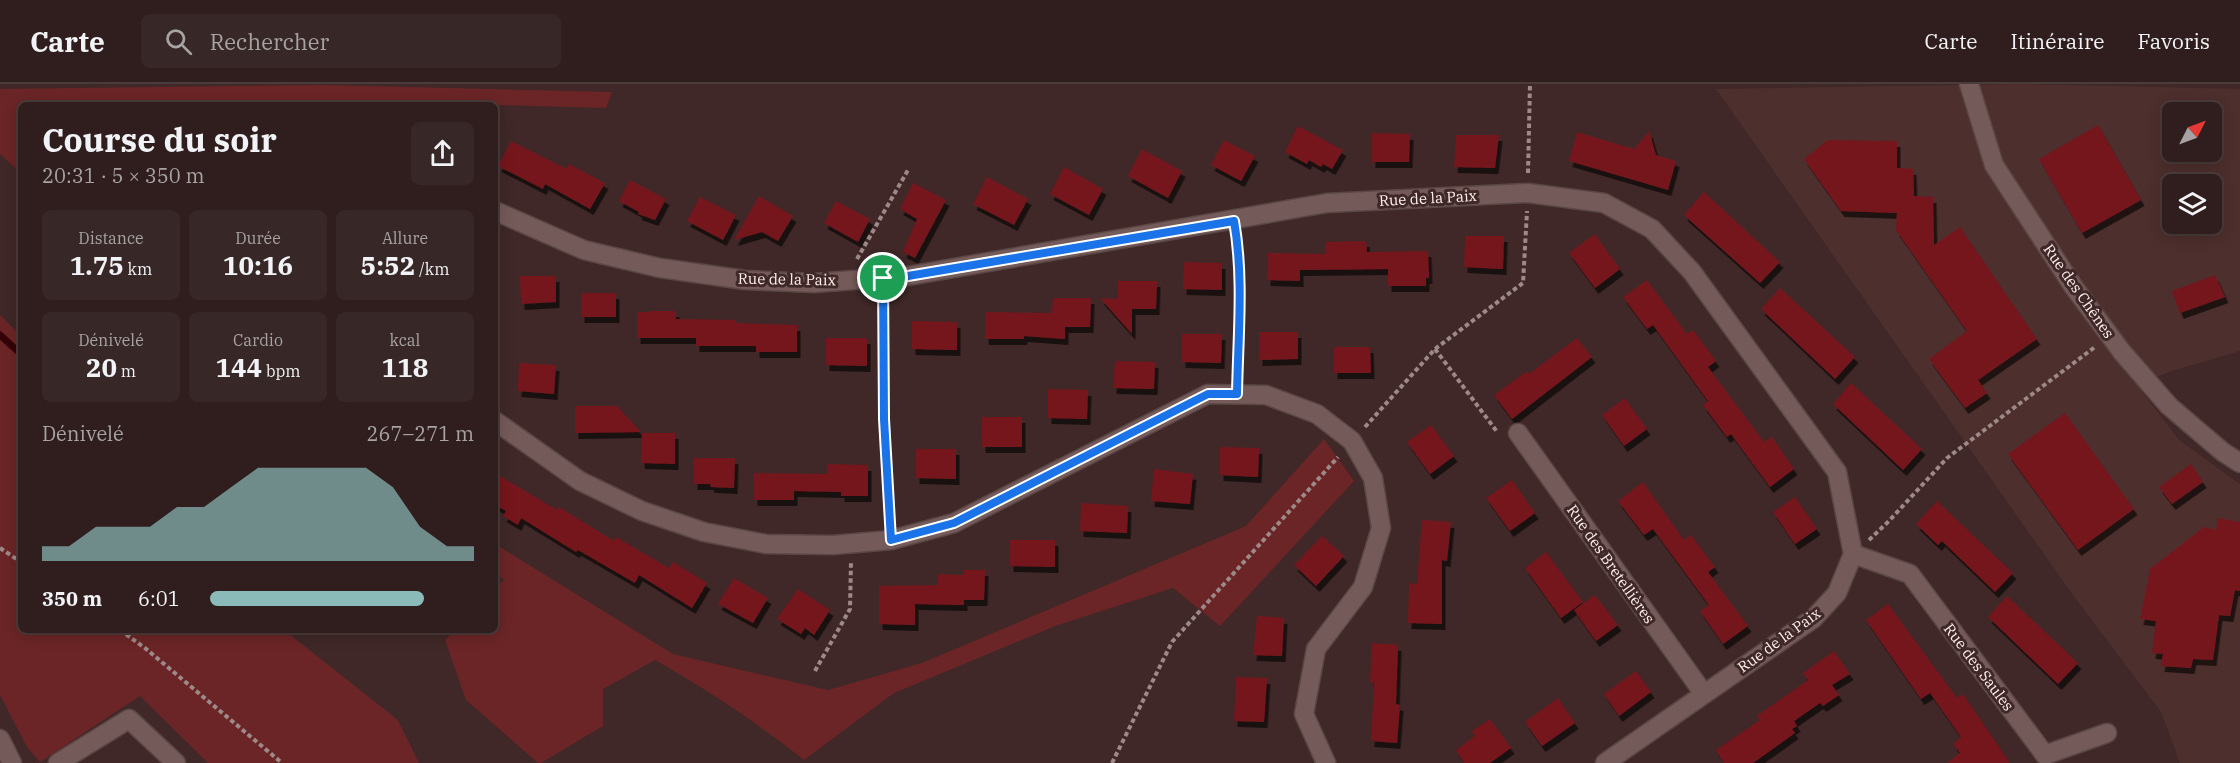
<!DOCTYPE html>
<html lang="fr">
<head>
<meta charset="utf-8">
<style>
  :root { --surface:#2f1e1d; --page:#372726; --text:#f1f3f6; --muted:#a7a2a4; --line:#4a3c3b; --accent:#8bbbb9 }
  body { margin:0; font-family:"IBM Plex Serif",serif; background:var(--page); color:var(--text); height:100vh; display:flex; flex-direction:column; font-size:22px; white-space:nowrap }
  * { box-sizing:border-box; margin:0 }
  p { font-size:20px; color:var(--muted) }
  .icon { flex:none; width:33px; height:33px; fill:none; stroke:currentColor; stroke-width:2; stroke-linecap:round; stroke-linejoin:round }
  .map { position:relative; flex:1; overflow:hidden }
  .panel { position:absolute; left:18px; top:18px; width:480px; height:531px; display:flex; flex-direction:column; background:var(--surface); border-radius:9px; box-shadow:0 3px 15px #0003,0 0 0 2px var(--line) }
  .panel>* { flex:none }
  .needle { width:39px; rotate:48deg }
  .controls { position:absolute; left:2162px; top:18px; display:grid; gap:12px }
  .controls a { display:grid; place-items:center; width:60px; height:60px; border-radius:9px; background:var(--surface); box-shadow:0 3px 15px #0003,0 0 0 2px var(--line); font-size:30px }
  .pin { position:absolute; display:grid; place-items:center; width:51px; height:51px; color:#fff; margin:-26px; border:3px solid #fff; border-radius:50%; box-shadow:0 2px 6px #0007 }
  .round { display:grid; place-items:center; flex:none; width:63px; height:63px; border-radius:9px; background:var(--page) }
  .head { display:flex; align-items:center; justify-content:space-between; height:102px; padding:0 24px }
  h1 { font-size:33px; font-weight:800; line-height:45px }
  .metrics { display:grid; grid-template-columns:repeat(3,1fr); gap:9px; height:102px; padding:6px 24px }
  .metrics div { display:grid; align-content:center; border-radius:9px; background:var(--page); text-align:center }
  .metrics b { font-size:26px; font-weight:800 }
  .metrics small { font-size:16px; font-weight:400 }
  .metrics p { font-size:16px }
  .chart { height:168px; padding:12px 24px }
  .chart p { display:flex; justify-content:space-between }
  .chart svg { width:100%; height:108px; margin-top:6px; fill:var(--accent); opacity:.7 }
  ul { padding:0 24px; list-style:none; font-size:20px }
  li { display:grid; grid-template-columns:96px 72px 1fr; align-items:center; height:45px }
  li i { height:15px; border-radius:8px; background:var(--accent) }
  header { display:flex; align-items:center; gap:36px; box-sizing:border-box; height:84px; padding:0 30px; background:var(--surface); border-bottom:2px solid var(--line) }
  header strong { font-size:28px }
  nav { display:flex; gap:33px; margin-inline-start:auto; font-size:21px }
  .search { width:420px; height:54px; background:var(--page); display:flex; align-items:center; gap:15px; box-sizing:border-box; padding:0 21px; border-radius:9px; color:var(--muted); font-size:22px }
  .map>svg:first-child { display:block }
  .built { fill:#4d2f2d; fill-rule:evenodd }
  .green { fill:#6b2526 }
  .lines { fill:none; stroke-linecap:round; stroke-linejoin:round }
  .stream { stroke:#320206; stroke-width:7 }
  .building { fill:#75171e; filter:url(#shadow) }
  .street-casing { stroke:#594645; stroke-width:21 }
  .path { stroke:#9d8988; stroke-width:4; stroke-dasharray:4.5 3; stroke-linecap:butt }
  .street { stroke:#745a58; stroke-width:18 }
  .route-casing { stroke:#fff; stroke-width:12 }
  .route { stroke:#1a73e8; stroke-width:8 }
  .labels { text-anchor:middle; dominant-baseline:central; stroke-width:6; stroke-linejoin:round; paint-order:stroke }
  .street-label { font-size:15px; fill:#feeeed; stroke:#3f2827 }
</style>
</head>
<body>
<header>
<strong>Carte</strong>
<div class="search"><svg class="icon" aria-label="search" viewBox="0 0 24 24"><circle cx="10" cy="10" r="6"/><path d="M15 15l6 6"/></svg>Rechercher</div>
<nav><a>Carte</a><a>Itinéraire</a><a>Favoris</a></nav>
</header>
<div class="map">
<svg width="2240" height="679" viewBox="0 0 2240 679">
  <defs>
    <filter id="shadow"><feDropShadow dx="3.5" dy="6" stdDeviation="0" flood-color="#0009"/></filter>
  </defs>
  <rect width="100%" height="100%" fill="#3f2827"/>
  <!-- built -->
  <path class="built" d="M2024,0L2240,5V267L2172,287L2137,301L2179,356L2240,400V679H2180L2161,628L2070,507L1716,5ZM2172,28H2211V68H2172ZM2172,100H2211V140H2172Z"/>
  <!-- green -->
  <g class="green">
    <path d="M325,1L612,8L606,24L495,21H21V89L0,70V5Z"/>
    <path d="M0,231L21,252V546H284L398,636L419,679H208L140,612L40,678L27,663L0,611Z"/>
    <path d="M1324,355L1354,397L1220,542L1173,504L1055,542L894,609L804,676C756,638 708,606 655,576L603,605V642L541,679H538L466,616L445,556L455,546H495V505L504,496L495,489V460L673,570L828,606L922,579L1246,442Z"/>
  </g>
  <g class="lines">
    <!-- stream -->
    <path class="stream" d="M0,251L21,270"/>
  </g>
  <!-- building -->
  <g class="building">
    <path d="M2098,41L2141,116L2082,149L2039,75Z"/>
    <path d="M1298,42L1343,66L1332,85L1323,80L1321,83L1309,76L1307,80L1285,68Z"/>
    <path d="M1649,47L1656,71L1676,77L1668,106L1569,77L1577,48L1634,65Z"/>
    <path d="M1372,49L1410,50L1409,78H1372Z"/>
    <path d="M1456,51H1499L1495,84L1454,83Z"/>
    <path d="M1224,56L1255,72L1241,97L1211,81Z"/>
    <path d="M1828,56L1897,57V84L1913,85L1914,112L1933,113L1934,161L1960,143L2037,255L1978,296L1987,309L1965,324L1929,275L1967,247L1896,146L1897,129L1841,127L1804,75Z"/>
    <path d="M511,57L567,85L569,80L605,99L590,125L545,100L543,105L498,82Z"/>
    <path d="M1142,65L1182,87L1168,114L1128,92Z"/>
    <path d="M1064,83L1103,105L1089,131L1050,110Z"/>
    <path d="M987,93L1028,115L1014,141L973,120Z"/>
    <path d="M630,96L666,115L655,136L638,130L639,128L619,117Z"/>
    <path d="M913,99L946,116L915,174L903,168L917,135L900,125Z"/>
    <path d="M1704,108L1780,178L1760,199L1684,131Z"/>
    <path d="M759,112L793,132L778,157L762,148L734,156Z"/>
    <path d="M700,113L736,131L723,156L687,137Z"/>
    <path d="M836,117L870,135L858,158L824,139Z"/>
    <path d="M1595,150L1620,185L1595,204L1569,169Z"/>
    <path d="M1465,152H1504L1503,185L1464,183Z"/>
    <path d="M1366,157L1367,168L1428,167L1429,194H1426V202H1388V185L1300,186V197L1267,196L1268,169L1326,170V158Z"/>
    <path d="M1184,178L1222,179V206L1183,205Z"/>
    <path d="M2215,191L2225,213L2180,229L2172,207Z"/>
    <path d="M520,192H556V218L521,220Z"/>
    <path d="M1647,196L1687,250L1693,246L1716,277L1708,283L1764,358L1772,353L1794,385L1770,403L1731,350L1727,353L1703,321L1708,317L1653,241L1647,245L1623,213Z"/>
    <path d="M1118,197H1157L1156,225H1132V250L1100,214L1118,215Z"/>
    <path d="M1780,204L1855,273L1835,295L1761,225Z"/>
    <rect x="581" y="209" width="35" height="24"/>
    <path d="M1053,214H1091L1090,243H1065V255L1024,252V255H985V228L1052,229Z"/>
    <path d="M650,227H676V235L736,236V239L797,241V268H756V262H696V254H637V228H650Z"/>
    <path d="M912,237L957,238V266L912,265Z"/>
    <path d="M1259,248H1298V275L1259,276Z"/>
    <path d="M1182,250H1222L1221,279L1182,278Z"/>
    <path d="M826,254H867V282L826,281Z"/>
    <path d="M1577,254L1592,273L1512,335L1494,311L1527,287L1529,290Z"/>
    <path d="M1334,263H1370L1371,289H1334Z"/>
    <path d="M1115,277L1155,278L1154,305L1113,304Z"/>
    <path d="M519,279L556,281L554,310L518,307Z"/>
    <path d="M1851,299L1922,365L1903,386L1833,320Z"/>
    <path d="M1048,305L1088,306L1087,335L1048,334Z"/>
    <path d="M1625,314L1647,345L1624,362L1602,331Z"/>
    <path d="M575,322H617L641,348L575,349Z"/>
    <path d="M2065,329L2134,425L2078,466L2008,370Z"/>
    <rect x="982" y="333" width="40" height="30"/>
    <path d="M1431,341L1454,372L1430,390L1407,358Z"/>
    <path d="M642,349H675V380L641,379Z"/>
    <path d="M1220,363L1259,364L1258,393L1220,391Z"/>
    <path d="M916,365H956V395L916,394Z"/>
    <path d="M694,374H735L734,404L711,403L710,400H694Z"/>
    <path d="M827,380L868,381V412H841V408L794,407V416H754V389L827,390Z"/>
    <path d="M2191,380L2203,398L2172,420L2159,403Z"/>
    <path d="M1154,385L1193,390L1190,420L1151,417Z"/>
    <path d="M495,389L557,426L559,423L614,457L616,453L669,484L673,478L707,499L692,524L639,491L635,499L578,466L576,468L521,434L518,441L503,432L506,427L495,421Z"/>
    <path d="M1512,396L1535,429L1510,447L1486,414Z"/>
    <path d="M1643,398L1684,456L1691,451L1715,483L1708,488L1748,542L1723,560L1700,527L1709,521L1653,445L1644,451L1618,417Z"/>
    <path d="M1795,413L1817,445L1795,460L1773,428Z"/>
    <path d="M1937,417L2013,489L1995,508L1942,457L1938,461L1916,440Z"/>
    <path d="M1081,419L1128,422L1127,449L1080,447Z"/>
    <path d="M2218,434L2240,438V507L2235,506L2230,532L2219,531L2213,576L2193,575L2191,584L2161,582L2163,570L2152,569L2156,537L2140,535L2150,485L2204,443L2216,446Z"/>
    <path d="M1422,436L1451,438L1447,477L1442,476V540L1408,539L1409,499L1417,500Z"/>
    <path d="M1322,452L1344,472L1316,502L1294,481Z"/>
    <path d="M1010,456H1055V483L1010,482Z"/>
    <path d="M1546,468L1583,518L1561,534L1525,484Z"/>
    <path d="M964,486H985L984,516H964V521L915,520V541L879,540V502L938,501V490L963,491Z"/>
    <path d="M734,494L768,514L753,539L718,520Z"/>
    <path d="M798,505L830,526L814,551L805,544L801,550L777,535Z"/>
    <path d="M1595,511L1618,541L1596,557L1574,526Z"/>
    <path d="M2007,512L2078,579L2058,600L1988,533Z"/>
    <path d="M1888,520L1957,614L1963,610L2010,679H1947L1960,669L1953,660L1961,653L1930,609L1921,615L1866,536Z"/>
    <path d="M1257,532L1284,534L1282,572L1253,571Z"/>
    <path d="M1372,559L1398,561L1396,620L1400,621L1397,659L1371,657L1374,598H1370Z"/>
    <path d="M1834,567L1850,590L1832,601L1839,611L1823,622L1820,619L1794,637L1797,642L1792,645L1795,649L1753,679H1724L1716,666L1760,636L1757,632L1808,596L1803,589Z"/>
    <path d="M1636,587L1651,608L1619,632L1604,610Z"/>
    <path d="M1236,593L1267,594L1264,638L1234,637Z"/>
    <path d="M1558,614L1575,639L1542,662L1525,638Z"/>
    <path d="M1490,635L1511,664L1490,679H1464L1456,666L1475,652L1472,647Z"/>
  </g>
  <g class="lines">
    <defs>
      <g id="street">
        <path d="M1969,0L1994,81L2073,202L2122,268L2169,322L2223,368L2240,379"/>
        <path d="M495,127L584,166L660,184L745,196L814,199L908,192L1327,119L1528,109L1604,119L1652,145L1692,188L1837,388L1853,470L1837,509L1814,534L1605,679"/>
        <path d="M495,337L580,397L642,427L704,448L766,460L833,461L891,456L954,439L1208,310L1266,311L1317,330L1352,357L1373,394L1381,444L1363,503L1316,565L1304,630L1326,679"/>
        <path d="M1518,349L1704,610"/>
        <path d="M1853,470L1910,490L2045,671L2107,649"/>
        <path d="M0,655L12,679"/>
        <path d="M58,679L129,635L176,679"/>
      </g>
    </defs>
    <!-- street casing -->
    <use href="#street" class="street-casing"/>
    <!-- path -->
    <g class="path">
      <path d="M1528,89L1530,0"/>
      <path d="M1237,155L1239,221L1237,292"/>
      <path d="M857,175L908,86"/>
      <path d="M883,213L884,335L890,436"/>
      <path d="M1435,265L1498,349"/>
      <path d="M1365,343L1435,265L1523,199L1527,127"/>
      <path d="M1869,456L1889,437L1947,374L2095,263"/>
      <path d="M0,464L21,478"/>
      <path d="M120,546L145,564L282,679"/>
      <path d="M815,587L850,525L851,478"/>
      <path d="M1112,679L1172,558L1338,373"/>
    </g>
    <!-- street -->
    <use href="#street" class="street"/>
  </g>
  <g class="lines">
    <defs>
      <path id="route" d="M1234,137C1244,193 1238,253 1237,310H1208L954,439L891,456L884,335L883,194L908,192Z"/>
    </defs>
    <!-- route casing -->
    <use href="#route" class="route-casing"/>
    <!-- route -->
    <use href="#route" class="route"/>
  </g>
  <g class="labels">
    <!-- street labels -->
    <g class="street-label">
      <text transform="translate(1428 114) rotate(-3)">Rue de la Paix</text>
      <text transform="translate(787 195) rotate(1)">Rue de la Paix</text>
      <text transform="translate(2079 207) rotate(55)">Rue des Chênes</text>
      <text transform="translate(1611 480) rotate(55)">Rue des Bretellières</text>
      <text transform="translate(1779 556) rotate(-36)">Rue de la Paix</text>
      <text transform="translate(1979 583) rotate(53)">Rue des Saules</text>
    </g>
  </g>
</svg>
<div class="controls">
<a><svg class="needle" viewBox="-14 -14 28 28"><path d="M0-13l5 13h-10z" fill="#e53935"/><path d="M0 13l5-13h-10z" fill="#a7a2a4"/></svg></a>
<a><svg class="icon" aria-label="layers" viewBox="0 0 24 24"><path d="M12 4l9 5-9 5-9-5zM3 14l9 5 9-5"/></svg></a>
</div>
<div class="pin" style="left:883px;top:194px;background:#1e9e55"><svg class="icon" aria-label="arrive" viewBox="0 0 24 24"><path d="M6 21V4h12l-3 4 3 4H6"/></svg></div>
<section class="panel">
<div class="head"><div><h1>Course du soir</h1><p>20:31 · 5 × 350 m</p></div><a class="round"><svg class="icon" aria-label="share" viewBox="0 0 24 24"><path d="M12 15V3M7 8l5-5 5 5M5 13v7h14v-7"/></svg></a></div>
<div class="metrics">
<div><p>Distance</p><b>1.75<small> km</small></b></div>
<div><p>Durée</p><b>10:16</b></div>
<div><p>Allure</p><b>5:52<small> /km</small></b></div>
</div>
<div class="metrics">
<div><p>Dénivelé</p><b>20<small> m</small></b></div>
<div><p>Cardio</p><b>144<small> bpm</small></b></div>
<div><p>kcal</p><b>118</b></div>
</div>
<div class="chart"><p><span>Dénivelé</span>267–271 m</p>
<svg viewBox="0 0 160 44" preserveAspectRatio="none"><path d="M0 44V38L10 38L20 30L30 30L40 30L50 22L60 22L70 14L80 6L90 6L100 6L110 6L120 6L130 14L140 30L150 38L160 38V44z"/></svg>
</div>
<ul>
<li><b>350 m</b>6:01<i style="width:81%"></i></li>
</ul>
</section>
</div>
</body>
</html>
